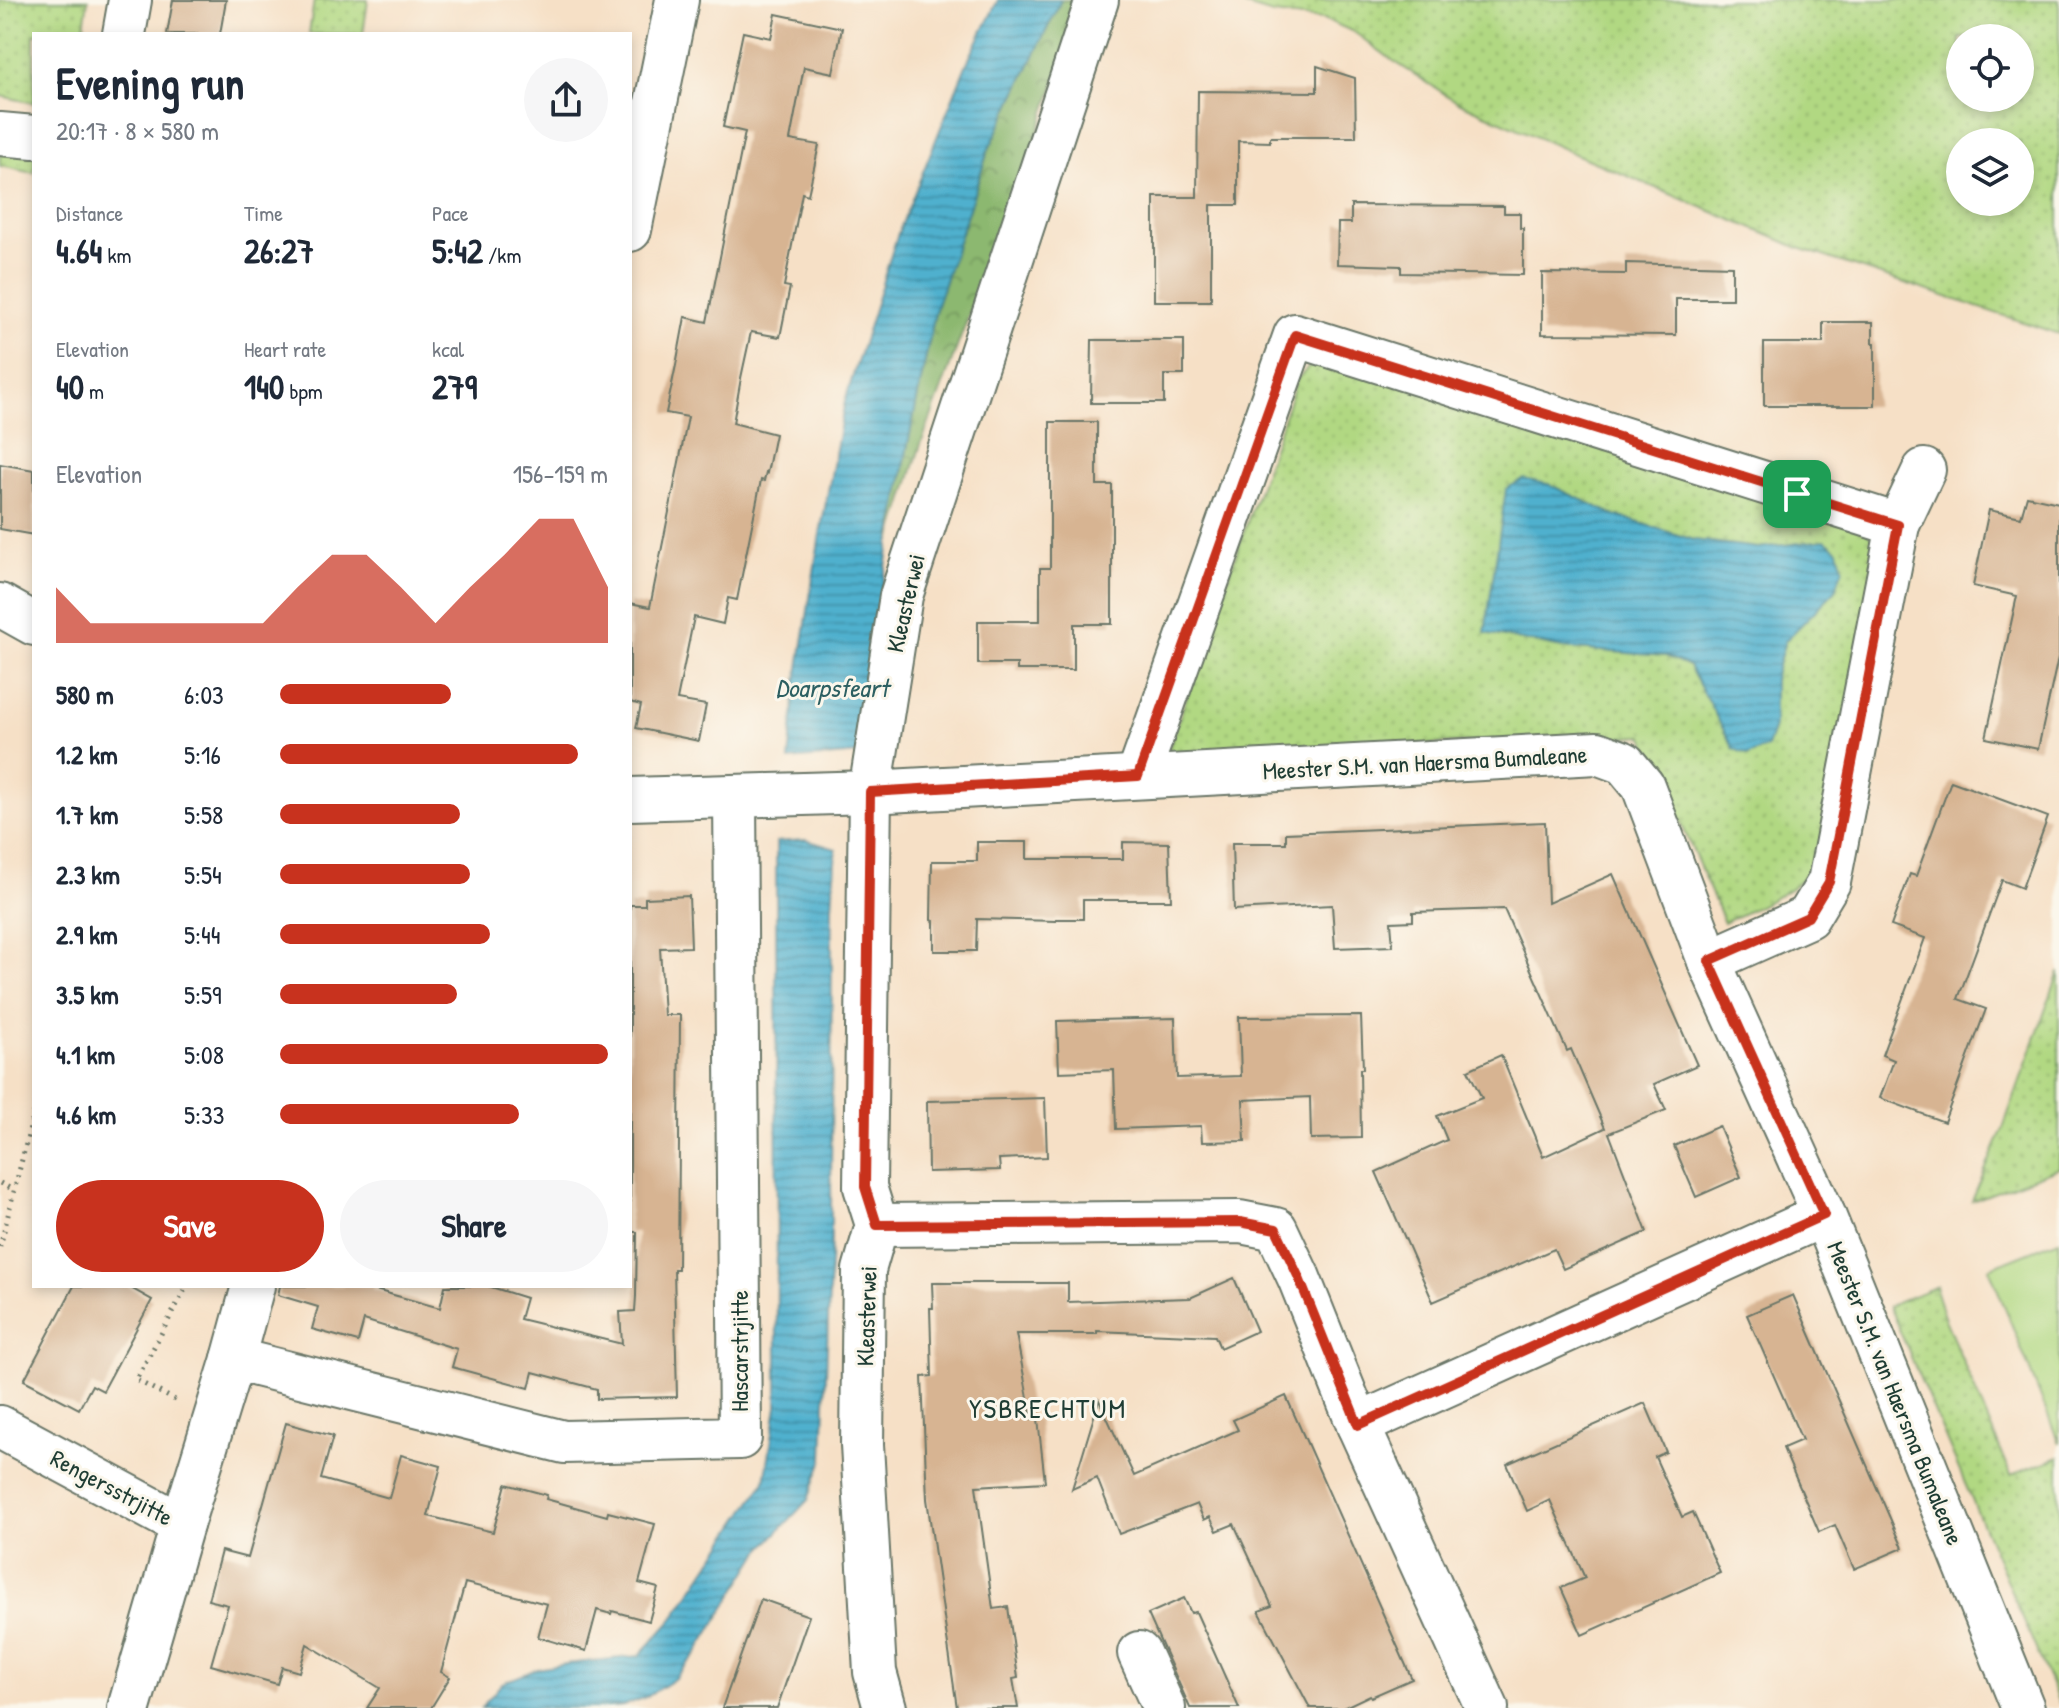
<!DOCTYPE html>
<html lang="en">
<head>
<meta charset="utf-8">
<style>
  :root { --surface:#fff; --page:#f6f6f7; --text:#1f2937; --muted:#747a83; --accent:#c8321e }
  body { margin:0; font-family:"Patrick Hand",sans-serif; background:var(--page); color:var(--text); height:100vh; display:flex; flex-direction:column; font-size:30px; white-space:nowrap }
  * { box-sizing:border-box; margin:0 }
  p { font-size:26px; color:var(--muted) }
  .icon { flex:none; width:44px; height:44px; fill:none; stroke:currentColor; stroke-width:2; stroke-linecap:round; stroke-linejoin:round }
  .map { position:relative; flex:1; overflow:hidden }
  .panel { position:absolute; left:32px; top:32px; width:600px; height:1256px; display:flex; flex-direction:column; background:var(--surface); border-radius:0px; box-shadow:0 4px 12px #0003 }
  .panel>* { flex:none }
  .fabs { position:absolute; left:1946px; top:24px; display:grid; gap:16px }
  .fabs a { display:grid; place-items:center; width:88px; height:88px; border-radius:50%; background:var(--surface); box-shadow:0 4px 12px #0003; font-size:40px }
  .pin { position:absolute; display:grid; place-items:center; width:68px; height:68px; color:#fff; margin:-34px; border-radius:16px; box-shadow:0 4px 12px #0006 }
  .round { display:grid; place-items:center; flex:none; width:84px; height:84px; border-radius:42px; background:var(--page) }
  .headline { display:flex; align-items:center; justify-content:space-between; height:136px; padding:0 24px }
  h1 { font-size:44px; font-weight:700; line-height:60px }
  .figures { display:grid; grid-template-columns:repeat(3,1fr); gap:12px; height:136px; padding:8px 24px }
  .figures div { display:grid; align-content:center }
  .figures b { font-size:34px; font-weight:700 }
  .figures small { font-size:22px; font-weight:400 }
  .figures p { font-size:22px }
  .chart { height:224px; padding:16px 24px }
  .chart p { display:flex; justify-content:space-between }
  .chart svg { width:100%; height:144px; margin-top:8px; fill:var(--accent); opacity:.7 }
  .primary-button { display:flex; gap:16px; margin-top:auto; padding:16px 24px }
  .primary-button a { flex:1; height:92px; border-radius:48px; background:var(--accent); color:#fff; font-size:32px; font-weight:700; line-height:92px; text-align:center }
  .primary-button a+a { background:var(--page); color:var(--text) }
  ul { padding:0 24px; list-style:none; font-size:26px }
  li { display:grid; grid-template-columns:128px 96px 1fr; align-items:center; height:60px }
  li i { height:20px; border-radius:10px; background:var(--accent) }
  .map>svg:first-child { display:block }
  .grass { fill:url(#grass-dots); stroke:#688a5b; stroke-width:2; fill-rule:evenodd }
  .forest { fill:url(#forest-crowns); stroke:#567a52; stroke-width:2 }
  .pitch { fill:#b1d882; stroke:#688a5b; stroke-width:2 }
  .water { fill:url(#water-rules); stroke:#377681; stroke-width:2 }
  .building { fill:#d7b492 }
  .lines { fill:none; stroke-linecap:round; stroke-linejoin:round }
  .minor-casing { stroke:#6a7667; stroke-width:46 }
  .path { stroke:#6a7667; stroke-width:5; stroke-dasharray:2 6; stroke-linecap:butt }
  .minor { stroke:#fff; stroke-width:42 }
  .route-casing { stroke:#fff; stroke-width:16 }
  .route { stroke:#c8321e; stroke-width:10 }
  .labels { text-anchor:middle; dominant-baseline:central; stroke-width:6; stroke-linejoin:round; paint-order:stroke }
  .street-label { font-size:24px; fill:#1f3d34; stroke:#fbf7ec }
  .water-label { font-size:26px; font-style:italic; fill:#2d6062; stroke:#fbf7ec }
  .quarter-label { font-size:28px; letter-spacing:2px; fill:#1f3d34; stroke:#fbf7ec }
</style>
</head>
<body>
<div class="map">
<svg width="2059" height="1708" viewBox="0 0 2059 1708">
  <defs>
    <pattern id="grass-dots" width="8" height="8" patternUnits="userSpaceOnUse" patternTransform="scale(2)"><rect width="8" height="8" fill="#b1d882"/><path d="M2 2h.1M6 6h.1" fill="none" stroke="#98ba71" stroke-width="1.8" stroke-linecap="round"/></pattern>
    <pattern id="forest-crowns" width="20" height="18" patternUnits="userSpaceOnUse" patternTransform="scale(2)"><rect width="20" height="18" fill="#8cb870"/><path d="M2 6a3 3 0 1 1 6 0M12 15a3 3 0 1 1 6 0" fill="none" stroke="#72975d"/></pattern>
    <pattern id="water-rules" width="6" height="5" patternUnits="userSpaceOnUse" patternTransform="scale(2)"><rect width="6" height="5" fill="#4fb0ce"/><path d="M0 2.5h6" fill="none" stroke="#4190a8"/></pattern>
  </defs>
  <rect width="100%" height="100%" fill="#fbf7ec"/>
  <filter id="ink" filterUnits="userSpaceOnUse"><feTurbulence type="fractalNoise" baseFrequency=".0125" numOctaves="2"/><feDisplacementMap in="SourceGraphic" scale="16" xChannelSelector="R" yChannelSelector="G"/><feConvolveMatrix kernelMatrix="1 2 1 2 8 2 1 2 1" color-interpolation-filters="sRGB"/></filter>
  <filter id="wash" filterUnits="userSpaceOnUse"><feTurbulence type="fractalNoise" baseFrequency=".006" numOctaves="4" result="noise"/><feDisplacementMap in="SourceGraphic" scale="32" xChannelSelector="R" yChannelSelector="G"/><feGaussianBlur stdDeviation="1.8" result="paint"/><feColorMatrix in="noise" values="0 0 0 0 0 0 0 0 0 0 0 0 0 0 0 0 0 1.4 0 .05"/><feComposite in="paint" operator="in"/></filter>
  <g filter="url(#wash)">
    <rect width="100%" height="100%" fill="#f6e0c6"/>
    <!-- grass -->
    <g class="grass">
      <path d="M0,0H88L83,34H34V103L0,96Z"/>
      <path d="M314,0H368L363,34H309Z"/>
      <path d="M1232,0H2059V334L1799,248L1575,154L1456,101L1392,60L1354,32L1324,19L1273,14L1237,3ZM1960,38H2020V98H1960ZM1960,142H2020V202H1960Z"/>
      <path d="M34,143V173L0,166V149Z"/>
      <path d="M1322,362L1853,518L1888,555L1816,862C1799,892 1754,907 1724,923L1644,736L1167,754L1297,379L1309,367ZM1548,484L1614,515L1694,540L1758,548L1825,540L1835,591L1785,641L1774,679V727L1734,749L1689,666L1666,656L1563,648L1485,633Z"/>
      <path d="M2059,972V1168L1972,1201L2002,1131Z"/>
      <path d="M1937,1286L1936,1292L1944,1317L2011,1475L2059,1457V1703L1889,1306Z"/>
    </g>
    <!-- forest -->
    <path class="forest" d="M1061,0H1083L1026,168L973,304L920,447L891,541L908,444L936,308L988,151Z"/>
    <!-- pitch -->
    <path class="pitch" d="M2059,1240V1443L1989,1268Z"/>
    <!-- water -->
    <g class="water">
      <path d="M998,0H1061L988,151L936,308L908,444L874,634L859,754L789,760L796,687L820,534L845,401L897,236L967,63Z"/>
      <path d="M1523,479L1548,484L1614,515L1694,540L1758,548L1825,540L1838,550L1843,568L1835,591L1785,641L1774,679V727L1767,747L1749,755L1734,749L1689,666L1666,656L1563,648L1485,633L1506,489Z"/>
      <path d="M806,840L836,849L832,907L831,1238L823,1459L808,1500L760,1551L696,1654L674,1679L648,1696L623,1706L595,1708H481L502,1683L537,1669L566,1664L639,1656L672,1620L765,1481L777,1407L776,842Z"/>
    </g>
    <g id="blocks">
      <!-- building -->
      <g class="building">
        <path d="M173,0H226L220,34H167Z"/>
        <path d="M776,14L842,28L833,73L804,67L790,140L819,145L808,195L802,193L793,240L784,286L790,287L780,337L751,332L741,378L733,423L775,434L767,473L766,472L764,481L761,480L737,600L728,598L723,624L694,617L677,700L706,705L699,741L636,728L641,705L630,702V603L650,607L688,417L666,413L676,365L685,317L707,322L745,132L723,127L743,32L771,38Z"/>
        <path d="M1317,66L1355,78L1356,137H1270V142L1238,141V205H1211V301H1154V197H1197L1198,91L1317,92Z"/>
        <path d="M1351,205L1504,206V213H1520V228H1523V275L1401,273V266L1337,264L1338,223H1351Z"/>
        <path d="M1626,263L1732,266V299H1676V335L1542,334V273L1626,274Z"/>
        <path d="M1823,322H1873V343H1875V406H1764V343H1823Z"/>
        <path d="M1092,340H1184V375H1164V403H1091Z"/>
        <path d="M1050,422H1097V485H1112V624H1074V670H1017V664H978V621H1040V568H1050Z"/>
        <path d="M0,464L34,470V535L0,529Z"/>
        <path d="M2027,496L2059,503V653L2038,749L1986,738L2017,596L1973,586L1989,510L2021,517Z"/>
        <path d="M1951,781L2048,817L2022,888L2002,880L1958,999L1986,1009L1944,1122L1880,1098L1894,1060L1882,1055L1925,938L1891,926L1910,874L1916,876Z"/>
        <path d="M1545,822L1548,903L1613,874L1697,1065L1654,1084L1666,1110L1609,1133L1647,1232L1563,1269L1554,1249L1433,1302L1376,1172L1447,1140L1437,1116L1482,1098L1468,1070L1501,1055L1543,1157L1605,1128L1571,1049L1567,1051L1504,909L1413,912V921L1391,922L1393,946L1335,948L1332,905L1234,910L1232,843H1286V833Z"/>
        <path d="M977,842H1027V859H1123V842L1169,843L1171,900H1083V919H1056V921L977,919L976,951H934V921L931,920L932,861H977Z"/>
        <path d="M689,896L691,947L660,948L664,1015H680L678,1269H674L677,1397L597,1399V1389L533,1372L529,1388L452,1367L457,1349L364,1320L358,1342L312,1329L318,1307L278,1295L280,1286H373L372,1289L440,1308L445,1286H488L526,1298L520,1319L622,1344L620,1312L635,1311L636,1296L637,1232H630V905H645V898Z"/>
        <path d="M1361,1016L1363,1069H1360L1361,1138L1311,1139L1310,1097L1243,1100L1245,1141L1202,1142L1201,1126L1116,1129L1114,1070L1059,1072L1057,1021L1175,1018L1177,1078L1241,1076L1239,1017Z"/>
        <path d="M1045,1098L1047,1157L999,1159L1000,1170L928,1172L927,1101Z"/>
        <path d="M1719,1126L1741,1177L1696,1197L1674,1146Z"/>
        <path d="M1234,1278L1257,1331L1220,1348L1215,1336L1097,1331V1334H1016L1032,1419H1038L1045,1482L976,1486L993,1609L1008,1607L1018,1678L1013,1679L1018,1708H957L927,1499L922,1377L932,1376L930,1308H933L932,1283H1068V1302L1190,1298Z"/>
        <path d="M74,1286H127L152,1300L103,1391L92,1385L79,1409L24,1380Z"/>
        <path d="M1793,1295L1903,1548L1854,1569L1835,1525L1819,1532L1783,1448L1802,1440L1747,1315Z"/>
        <path d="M1286,1396L1412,1679L1371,1697L1370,1695L1343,1708H1310L1259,1611L1272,1606L1234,1524L1217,1531L1210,1517L1204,1520L1197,1504L1119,1534L1097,1478L1072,1489L1099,1400L1134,1476L1238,1430L1233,1420Z"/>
        <path d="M1645,1403L1666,1452L1655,1457L1682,1517L1693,1512L1720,1573L1582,1635L1561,1588L1585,1578L1550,1500L1527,1511L1507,1464Z"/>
        <path d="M286,1423L333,1436L321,1479L389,1498L401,1455L441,1466L428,1516L493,1532L506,1484L547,1495L546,1499L607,1516L608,1512L655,1524L639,1583L658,1588L649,1621L612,1611L611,1614L597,1610L586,1651L538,1637L547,1604L465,1583L441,1672L450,1677L431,1708H367L380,1688L307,1644L299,1672L282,1667L277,1684L211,1665L228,1605L208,1600L221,1551L248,1558Z"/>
        <path d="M1184,1598L1191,1613L1196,1612L1239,1708H1190L1148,1614Z"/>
        <path d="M761,1599L809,1616L777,1708H722Z"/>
      </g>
    </g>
  </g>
  <g filter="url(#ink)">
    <use href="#blocks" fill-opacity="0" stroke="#6a7667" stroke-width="2"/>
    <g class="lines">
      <defs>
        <g id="minor">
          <path d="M124,34L130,0"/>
          <path d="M0,134L34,137"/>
          <path d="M630,230L677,0"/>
          <path d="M1898,525L1924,470"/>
          <path d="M0,605L34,624"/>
          <path d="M1138,776L1295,335L1898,525L1829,882L1808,917L1709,961"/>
          <path d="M630,799L870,792L1597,753L1624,763L1643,786L1709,961L1824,1215L2023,1708"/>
          <path d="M877,1225L1240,1222L1276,1229L1299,1278L1358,1425L1487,1708"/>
          <path d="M233,1359L564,1442L740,1438L735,796"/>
          <path d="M1358,1425L1824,1215"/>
          <path d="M0,1427L182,1525"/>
          <path d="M1139,1653L1164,1708"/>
          <path d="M129,1708L182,1525L233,1359L253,1286"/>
          <path d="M885,1708L875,1672L862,1445L864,1270L877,1225L865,1187L870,792L901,596L1097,0"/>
        </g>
      </defs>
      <!-- minor casing -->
      <use href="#minor" class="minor-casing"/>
      <!-- path -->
      <g class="path">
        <path d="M0,1183L13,1190"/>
        <path d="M0,1247L34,1112"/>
        <path d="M175,1400L136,1380L187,1286"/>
      </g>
      <!-- minor -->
      <use href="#minor" class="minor"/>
    </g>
  </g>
  <g class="lines" filter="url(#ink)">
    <defs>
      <path id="route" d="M1295,335L1898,525L1829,882L1808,917L1709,961L1824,1215L1358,1425L1299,1278L1276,1229L1240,1222L877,1225L865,1187L870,792L1138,776Z"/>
    </defs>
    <!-- route casing -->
    <use href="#route" class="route-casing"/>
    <!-- route -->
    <use href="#route" class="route"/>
  </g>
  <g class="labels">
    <!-- street labels -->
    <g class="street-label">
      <text transform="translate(905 603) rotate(-77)">Kleasterwei</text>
      <text transform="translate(1425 762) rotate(-3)">Meester S.M. van Haersma Bumaleane</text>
      <text transform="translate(866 1316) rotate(-88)">Kleasterwei</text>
      <text transform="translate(739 1351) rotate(-90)">Hascarstrjitte</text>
      <text transform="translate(1896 1393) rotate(68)">Meester S.M. van Haersma Bumaleane</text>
      <text transform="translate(112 1487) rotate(28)">Rengersstrjitte</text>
    </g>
    <!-- water labels -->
    <g class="water-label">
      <text x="832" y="687">Doarpsfeart</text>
    </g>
    <!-- quarter labels -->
    <g class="quarter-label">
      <text x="1048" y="1408">YSBRECHTUM</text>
    </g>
  </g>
</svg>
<div class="fabs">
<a><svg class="icon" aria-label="locate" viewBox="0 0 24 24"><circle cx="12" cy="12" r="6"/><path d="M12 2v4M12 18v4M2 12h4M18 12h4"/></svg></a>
<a><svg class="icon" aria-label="layers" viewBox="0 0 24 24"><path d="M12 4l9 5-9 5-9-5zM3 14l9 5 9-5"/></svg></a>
</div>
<div class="pin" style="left:1797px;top:494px;background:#1e9e55"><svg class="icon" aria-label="arrive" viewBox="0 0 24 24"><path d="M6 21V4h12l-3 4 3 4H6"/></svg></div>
<section class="panel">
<div class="headline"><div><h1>Evening run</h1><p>20:17 · 8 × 580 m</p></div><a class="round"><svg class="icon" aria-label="share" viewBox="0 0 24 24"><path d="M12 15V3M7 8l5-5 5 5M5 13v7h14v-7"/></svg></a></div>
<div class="figures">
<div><p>Distance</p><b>4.64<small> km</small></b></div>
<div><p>Time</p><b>26:27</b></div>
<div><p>Pace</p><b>5:42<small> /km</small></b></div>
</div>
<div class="figures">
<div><p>Elevation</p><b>40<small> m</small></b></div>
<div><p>Heart rate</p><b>140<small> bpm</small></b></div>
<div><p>kcal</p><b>279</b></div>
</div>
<div class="chart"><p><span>Elevation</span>156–159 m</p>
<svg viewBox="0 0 160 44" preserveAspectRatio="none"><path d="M0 44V27L10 38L20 38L30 38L40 38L50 38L60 38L70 27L80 17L90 17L100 27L110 38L120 27L130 17L140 6L150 6L160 27V44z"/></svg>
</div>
<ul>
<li><b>580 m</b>6:03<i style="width:52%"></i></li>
<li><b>1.2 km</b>5:16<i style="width:91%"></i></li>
<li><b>1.7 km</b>5:58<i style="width:55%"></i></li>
<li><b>2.3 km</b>5:54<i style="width:58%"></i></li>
<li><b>2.9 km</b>5:44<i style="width:64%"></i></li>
<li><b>3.5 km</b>5:59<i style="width:54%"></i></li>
<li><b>4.1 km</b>5:08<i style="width:100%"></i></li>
<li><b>4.6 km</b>5:33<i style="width:73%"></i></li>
</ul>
<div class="primary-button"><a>Save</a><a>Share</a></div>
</section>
</div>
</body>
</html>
